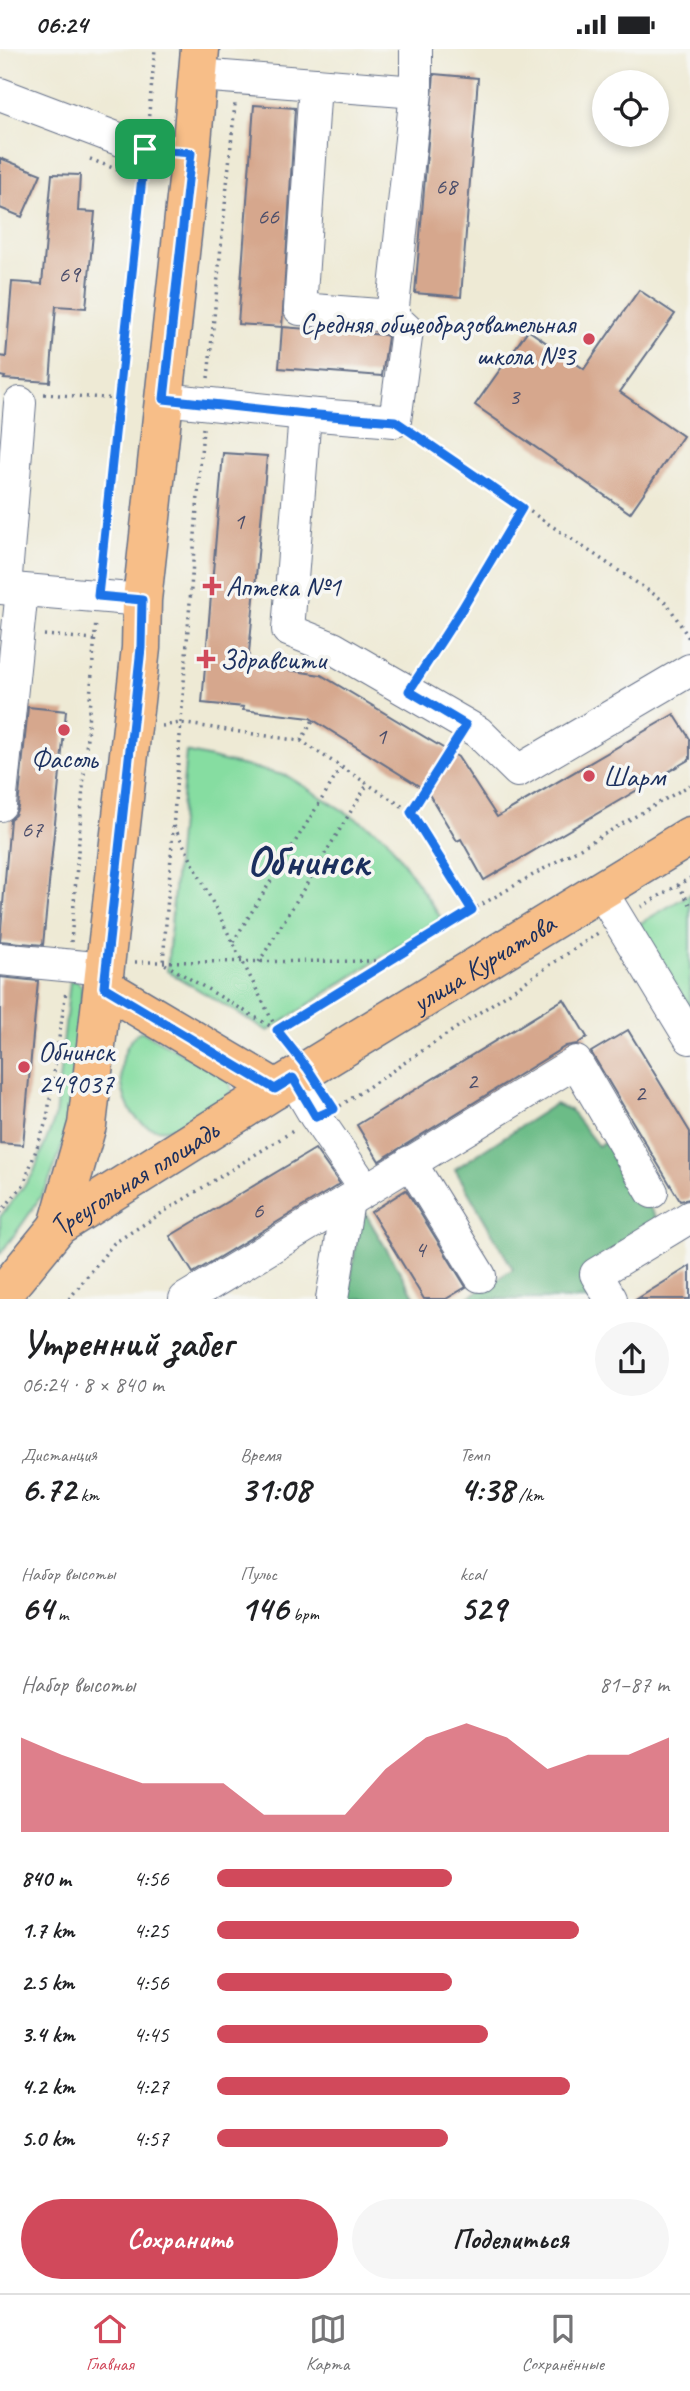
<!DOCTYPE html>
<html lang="ru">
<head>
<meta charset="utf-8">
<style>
  :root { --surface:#fff; --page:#f6f6f6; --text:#202124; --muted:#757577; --line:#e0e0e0; --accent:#d1495b }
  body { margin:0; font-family:Caveat,sans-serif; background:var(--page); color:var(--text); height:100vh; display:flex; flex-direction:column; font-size:26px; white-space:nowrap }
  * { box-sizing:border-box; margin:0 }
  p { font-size:23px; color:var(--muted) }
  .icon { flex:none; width:38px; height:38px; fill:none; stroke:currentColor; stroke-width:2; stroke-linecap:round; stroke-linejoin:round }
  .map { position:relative; height:1250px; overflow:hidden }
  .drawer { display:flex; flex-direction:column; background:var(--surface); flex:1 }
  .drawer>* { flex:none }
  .controls { position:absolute; left:592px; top:21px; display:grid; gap:14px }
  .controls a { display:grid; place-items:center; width:77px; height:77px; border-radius:50%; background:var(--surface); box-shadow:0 4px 10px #0003; font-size:35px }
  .pin { position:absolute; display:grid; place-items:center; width:60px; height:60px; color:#fff; margin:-30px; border-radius:14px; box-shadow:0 4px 10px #0006 }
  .round { display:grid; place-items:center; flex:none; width:74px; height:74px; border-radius:37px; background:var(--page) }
  .headline { display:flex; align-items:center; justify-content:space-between; height:119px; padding:0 21px }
  h1 { font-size:38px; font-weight:600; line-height:52px }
  .stats { display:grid; grid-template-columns:repeat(3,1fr); gap:10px; height:119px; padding:7px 21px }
  .stats div { display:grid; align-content:center }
  .stats b { font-size:35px; font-weight:600 }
  .stats small { font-size:19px; font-weight:400 }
  .stats p { font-size:19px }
  .chart { height:196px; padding:14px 21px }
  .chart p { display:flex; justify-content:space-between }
  .chart svg { width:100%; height:126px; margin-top:7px; fill:var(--accent); opacity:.7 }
  .button { display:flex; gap:14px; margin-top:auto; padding:14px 21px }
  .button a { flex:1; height:80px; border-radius:42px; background:var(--accent); color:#fff; font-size:28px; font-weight:600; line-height:80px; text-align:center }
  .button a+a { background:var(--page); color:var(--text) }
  ul { padding:0 21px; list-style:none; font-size:23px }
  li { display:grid; grid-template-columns:112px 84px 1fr; align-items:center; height:52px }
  li i { height:18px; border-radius:9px; background:var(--accent) }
  .status { display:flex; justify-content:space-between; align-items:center; height:49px; padding:0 35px; background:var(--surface); direction:ltr }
  .status svg { height:19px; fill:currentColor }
  .menu { display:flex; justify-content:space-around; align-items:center; height:98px; border-top:2px solid var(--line); background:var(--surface); font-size:19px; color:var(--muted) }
  .menu a { display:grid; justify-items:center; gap:4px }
  .menu .active { color:var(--accent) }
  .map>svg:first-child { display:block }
  .green { fill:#86dda1; stroke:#508680; stroke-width:2 }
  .forest { fill:#6cbc87; stroke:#447672; stroke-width:2 }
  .building { fill:#d6a78d }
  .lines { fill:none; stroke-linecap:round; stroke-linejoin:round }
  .minor-casing { stroke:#657088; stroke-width:34 }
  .major-casing { stroke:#657088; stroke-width:41 }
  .path { stroke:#657088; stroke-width:3.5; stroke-dasharray:2 5; stroke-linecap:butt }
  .minor { stroke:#fff; stroke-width:32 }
  .major { stroke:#f7be88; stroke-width:38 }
  .route-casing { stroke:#fff; stroke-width:14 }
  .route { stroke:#1a73e8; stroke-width:9 }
  .poi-dot { fill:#d1495b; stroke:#f6f6f2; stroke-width:2.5 }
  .labels { text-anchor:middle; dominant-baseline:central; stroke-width:7; stroke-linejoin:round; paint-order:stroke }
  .number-label { font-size:24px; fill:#4a4d6a }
  .poi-label { font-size:28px; fill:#1b2f5e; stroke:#f6f6f2; text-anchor:start }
  .street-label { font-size:28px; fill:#1b2f5e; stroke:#f6f6f2 }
  .town-label { font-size:42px; font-weight:bold; fill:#1b2f5e; stroke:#f6f6f2 }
</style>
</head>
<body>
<div class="status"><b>06:24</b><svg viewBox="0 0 49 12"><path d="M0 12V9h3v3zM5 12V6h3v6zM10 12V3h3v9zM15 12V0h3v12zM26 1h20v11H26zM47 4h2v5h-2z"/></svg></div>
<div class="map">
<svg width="690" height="1250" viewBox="0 0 690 1250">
  <rect width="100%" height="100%" fill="#f6f6f2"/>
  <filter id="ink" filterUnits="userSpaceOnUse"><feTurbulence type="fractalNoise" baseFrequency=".0143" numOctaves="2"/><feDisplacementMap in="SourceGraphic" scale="14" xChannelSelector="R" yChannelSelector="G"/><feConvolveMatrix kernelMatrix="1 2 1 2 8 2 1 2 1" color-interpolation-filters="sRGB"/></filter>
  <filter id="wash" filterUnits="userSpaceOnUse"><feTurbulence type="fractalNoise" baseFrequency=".00686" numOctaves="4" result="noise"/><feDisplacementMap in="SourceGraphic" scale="28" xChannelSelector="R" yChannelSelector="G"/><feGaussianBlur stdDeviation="1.57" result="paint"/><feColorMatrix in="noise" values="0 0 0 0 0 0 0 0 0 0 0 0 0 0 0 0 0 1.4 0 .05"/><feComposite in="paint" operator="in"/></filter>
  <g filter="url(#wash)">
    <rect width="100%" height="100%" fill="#eeead5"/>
    <!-- green -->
    <g class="green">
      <path d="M186,703L287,727L386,788L441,869L268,982L167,922Z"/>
      <path d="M690,845V960L639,875Z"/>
      <path d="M70,932H77L82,938C78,1006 77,1075 46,1138C33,1162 16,1184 0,1205V1168L33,1125L55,1069Z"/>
      <path d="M141,982L229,1031L232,1041L226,1050C212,1057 182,1078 168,1080C119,1088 106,1002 141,982Z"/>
    </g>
    <!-- forest -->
    <g class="forest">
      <path d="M555,1055L570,1061L598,1097L608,1092L660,1175L601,1250H466L513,1220L455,1120Z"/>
      <path d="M361,1157L416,1250H348Z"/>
    </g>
    <g id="blocks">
      <!-- building -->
      <g class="building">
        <path d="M434,25L478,29L461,248L415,244Z"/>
        <path d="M254,56L295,59L282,278L238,275Z"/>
        <path d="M0,109L41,125L22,168L0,159Z"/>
        <path d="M52,125L80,126L78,162L95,163L86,259L56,257L50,333L4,330L5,328L0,327V307L6,308L12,233L42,235Z"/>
        <path d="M639,241L675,265L620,343L683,387L630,464L475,356L528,281L584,320Z"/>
        <path d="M282,278L385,286L388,288L382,327L279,319Z"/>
        <path d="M223,404L267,407L248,615L321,626L458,708L497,768L674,665L690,690V710L484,831L461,790L457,792L427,742L310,669L243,661L244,658L202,654Z"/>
        <path d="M28,658L66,662L43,896L0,892L10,770L15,766L18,758Z"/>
        <path d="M0,928L38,932L23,1096L0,1094Z"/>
        <path d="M564,950L587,988L577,995L566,997L379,1112L357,1076Z"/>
        <path d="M628,981L690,1083V1150L680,1152L591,1003Z"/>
        <path d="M315,1100L340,1135L193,1224L170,1187Z"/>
        <path d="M406,1141L466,1238L446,1250H424L371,1163Z"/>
        <path d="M690,1217V1250H637Z"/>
      </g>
    </g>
  </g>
  <g filter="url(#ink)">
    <use href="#blocks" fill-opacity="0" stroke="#657088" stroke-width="2"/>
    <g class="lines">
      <defs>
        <g id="minor">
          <path d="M315,35L416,43"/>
          <path d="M0,45L145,100L191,104"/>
          <path d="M392,267L416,43V0"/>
          <path d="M164,350L305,365L395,372L407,281L392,267L300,260L315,35L198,26"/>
          <path d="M305,365L288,581L333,599L478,683L518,722L690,621"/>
          <path d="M1,539L142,551"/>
          <path d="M5,539L20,354"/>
          <path d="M0,756L22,541"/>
          <path d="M601,842L690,989"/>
          <path d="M0,910L106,920"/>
          <path d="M293,1029L316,1068L366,1141L576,1013L652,1143"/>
          <path d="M410,1113L480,1227"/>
          <path d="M185,1250L366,1141"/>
          <path d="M332,1250L348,1152"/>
          <path d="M611,1250L596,1225L690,1168"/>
        </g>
        <g id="major">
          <path d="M104,938L276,1040"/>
          <path d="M58,1177L87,1076L141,599L142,551L191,104L200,0"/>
          <path id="s1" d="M0,1248L58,1177L276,1040L690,787"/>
        </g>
      </defs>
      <!-- minor casing -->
      <use href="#minor" class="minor-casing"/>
      <!-- major casing -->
      <use href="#major" class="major-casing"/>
      <!-- path -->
      <g class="path">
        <path d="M148,74L155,0"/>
        <path d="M90,110L143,131"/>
        <path d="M208,329L235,55"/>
        <path d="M44,345L120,350"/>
        <path d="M203,379L163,914L277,981L472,861L690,736"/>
        <path d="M414,385L667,554L690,591"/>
        <path d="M101,523L143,127"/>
        <path d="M44,586L94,590"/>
        <path d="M422,621L522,459"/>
        <path d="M162,677L180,674L301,692L411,763L472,861"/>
        <path d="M301,692L313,671"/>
        <path d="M411,763L453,697"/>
        <path d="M174,777L277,981L291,998"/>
        <path d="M678,836L690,855"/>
        <path d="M641,858L690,829"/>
        <path d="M71,893L96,572"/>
        <path d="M233,893L341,719"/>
        <path d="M135,913L386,912"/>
        <path d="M259,913L367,736"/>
        <path d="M340,1057L598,884"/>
        <path d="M0,1164L24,1135L47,1070L66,942"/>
        <path d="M69,1250L114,1194L293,1082"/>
      </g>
      <!-- minor -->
      <use href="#minor" class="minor"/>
      <!-- major -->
      <use href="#major" class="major"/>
    </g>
  </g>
  <g class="lines" filter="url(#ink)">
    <defs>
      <path id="route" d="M145,100L191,104L164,350L305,365L395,372L522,459L462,560L409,642L466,676L411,763L472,861L277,981L308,1020L334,1060L316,1068L293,1029L275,1040L104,938L141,599L142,551L98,547Z"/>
    </defs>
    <!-- route casing -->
    <use href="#route" class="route-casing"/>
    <!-- route -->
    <use href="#route" class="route"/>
  </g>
  <!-- markers -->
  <g class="poi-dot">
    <circle cx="589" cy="290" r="7"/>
    <path d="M208.5 526.5h7v7h7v7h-7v7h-7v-7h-7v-7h7z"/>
    <path d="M202.5 599.5h7v7h7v7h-7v7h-7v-7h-7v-7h7z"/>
    <circle cx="64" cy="681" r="7"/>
    <circle cx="589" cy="727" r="7"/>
    <circle cx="24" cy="1018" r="7"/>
  </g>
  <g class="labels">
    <!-- number labels -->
    <g class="number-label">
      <text x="446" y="137">68</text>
      <text x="268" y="167">66</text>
      <text x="69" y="225">69</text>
      <text x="514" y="347">3</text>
      <text x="239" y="472">1</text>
      <text x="381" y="687">1</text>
      <text x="32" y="780">67</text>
      <text x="472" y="1032">2</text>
      <text x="640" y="1044">2</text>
      <text x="258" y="1161">6</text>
      <text x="420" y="1200">4</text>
    </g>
    <!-- poi labels -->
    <g class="poi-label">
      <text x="575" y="274" text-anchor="end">Средняя общеобразовательная<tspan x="575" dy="32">школа №3</tspan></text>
      <text x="226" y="537">Аптека №1</text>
      <text x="220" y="610">Здравсити</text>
      <text x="64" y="709" text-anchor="middle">Фасоль</text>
      <text x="603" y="727">Шарм</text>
      <text x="38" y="1002">Обнинск<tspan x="38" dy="32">249037</tspan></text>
    </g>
    <!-- street labels -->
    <g class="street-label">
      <text stroke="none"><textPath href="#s1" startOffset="592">улица Курчатова</textPath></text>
      <text stroke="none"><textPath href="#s1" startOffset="182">Треугольная площадь</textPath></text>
    </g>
    <!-- town labels -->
    <g class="town-label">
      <text x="308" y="812">Обнинск</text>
    </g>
  </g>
</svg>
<div class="controls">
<a><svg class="icon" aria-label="locate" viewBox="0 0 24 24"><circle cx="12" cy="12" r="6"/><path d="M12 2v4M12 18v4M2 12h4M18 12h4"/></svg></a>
</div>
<div class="pin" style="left:145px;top:100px;background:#1e9e55"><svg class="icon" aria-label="arrive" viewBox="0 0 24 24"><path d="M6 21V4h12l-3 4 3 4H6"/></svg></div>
</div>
<section class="drawer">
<div class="headline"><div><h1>Утренний забег</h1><p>06:24 · 8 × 840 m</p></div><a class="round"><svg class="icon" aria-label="share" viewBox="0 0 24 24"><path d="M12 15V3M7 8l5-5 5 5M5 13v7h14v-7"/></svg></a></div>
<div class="stats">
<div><p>Дистанция</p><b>6.72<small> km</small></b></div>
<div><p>Время</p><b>31:08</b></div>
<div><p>Темп</p><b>4:38<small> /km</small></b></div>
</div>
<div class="stats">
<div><p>Набор высоты</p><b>64<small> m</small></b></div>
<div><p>Пульс</p><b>146<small> bpm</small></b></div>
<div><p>kcal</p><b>529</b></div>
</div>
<div class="chart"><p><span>Набор высоты</span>81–87 m</p>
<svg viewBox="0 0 160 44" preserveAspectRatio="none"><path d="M0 44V11L10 17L20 22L30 27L40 27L50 27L60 38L70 38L80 38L90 22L100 11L110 6L120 11L130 22L140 17L150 17L160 11V44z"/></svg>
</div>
<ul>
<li><b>840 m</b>4:56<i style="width:52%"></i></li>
<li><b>1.7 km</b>4:25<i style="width:80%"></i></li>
<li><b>2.5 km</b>4:56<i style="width:52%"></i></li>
<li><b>3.4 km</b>4:45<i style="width:60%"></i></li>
<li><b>4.2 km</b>4:27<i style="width:78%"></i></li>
<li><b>5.0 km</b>4:57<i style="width:51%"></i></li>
</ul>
<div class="button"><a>Сохранить</a><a>Поделиться</a></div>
</section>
<nav class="menu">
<a class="active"><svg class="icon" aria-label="home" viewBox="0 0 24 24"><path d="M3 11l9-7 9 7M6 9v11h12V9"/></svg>Главная</a>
<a><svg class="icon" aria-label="map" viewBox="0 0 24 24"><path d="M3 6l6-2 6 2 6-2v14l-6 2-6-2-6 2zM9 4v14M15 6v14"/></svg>Карта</a>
<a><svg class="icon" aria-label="saved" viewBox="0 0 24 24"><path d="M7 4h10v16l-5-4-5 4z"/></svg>Сохранённые</a>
</nav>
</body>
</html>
